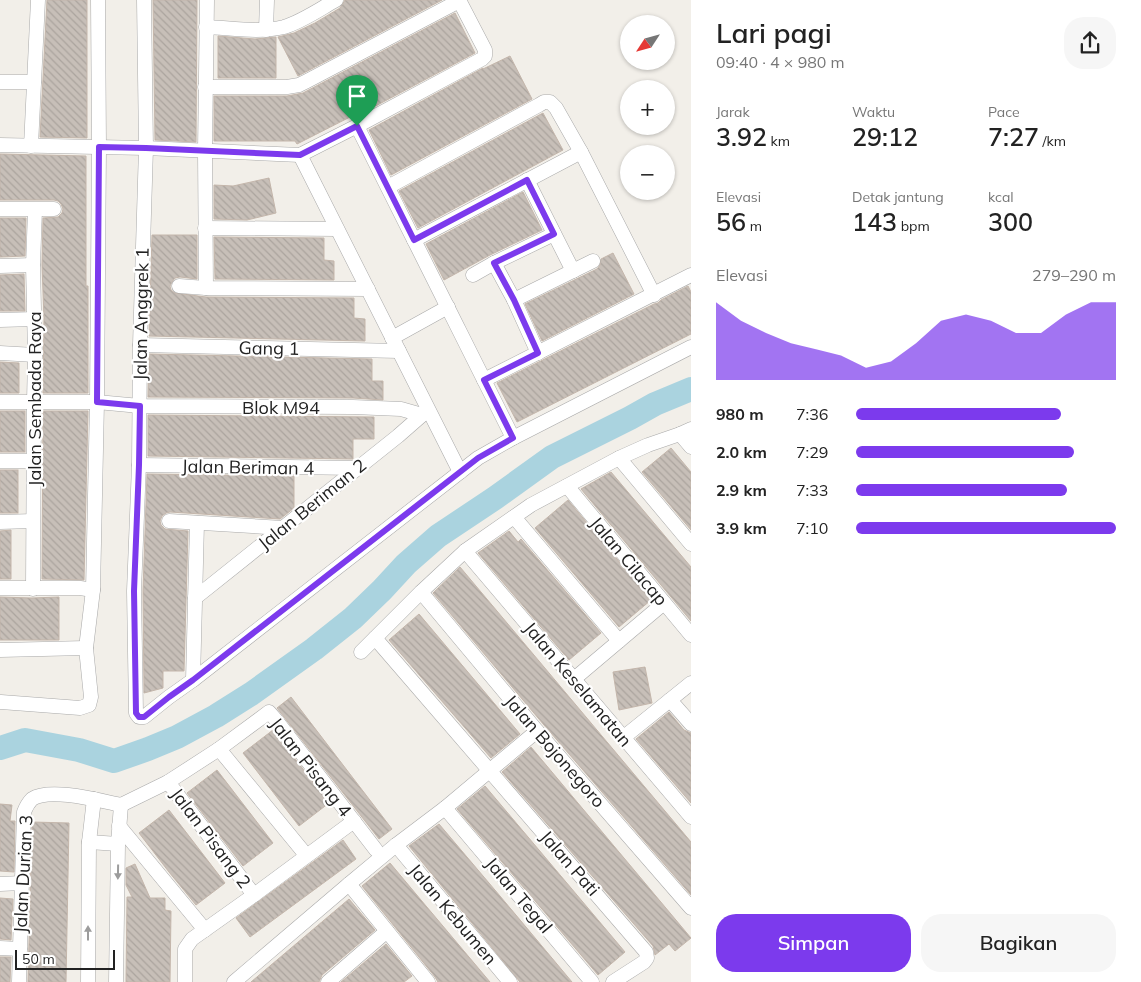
<!DOCTYPE html>
<html lang="id">
<head>
<meta charset="utf-8">
<style>
  :root { --surface:#fff; --page:#f6f6f6; --text:#222; --muted:#767676; --accent:#7c3aed }
  body { margin:0; font-family:Mulish,sans-serif; background:var(--page); color:var(--text); height:100vh; display:flex; flex-direction:column; font-size:19px; white-space:nowrap }
  * { box-sizing:border-box; margin:0 }
  p { font-size:16px; color:var(--muted) }
  .icon { flex:none; width:28px; height:28px; fill:none; stroke:currentColor; stroke-width:2; stroke-linecap:round; stroke-linejoin:round }
  .map { position:relative; flex:1; overflow:hidden }
  .sheet { display:flex; flex-direction:column; background:var(--surface); width:450px }
  .sheet>* { flex:none }
  .needle { width:32px; rotate:234deg }
  .controls { position:absolute; left:620px; top:15px; display:grid; gap:10px }
  .controls a { display:grid; place-items:center; width:55px; height:55px; border-radius:50%; background:var(--surface); box-shadow:0 1px 4px #0004; font-size:25px }
  .scale { position:absolute; left:15px; bottom:12px; width:100px; box-sizing:border-box; padding-left:5px; border:2px solid #222; border-top:0; font-size:14px; line-height:18px; white-space:nowrap; color:#222; -webkit-text-stroke:4px #fff; paint-order:stroke }
  .pin { position:absolute; display:grid; place-items:center; width:42px; height:42px; color:#fff; margin:-51px -21px; border-radius:50% 50% 50% 0; rotate:-45deg; box-shadow:0 0 5px #0007 }
  .pin .icon { rotate:45deg }
  .round { display:grid; place-items:center; flex:none; width:52px; height:52px; border-radius:20px; background:var(--page) }
  .head { display:flex; align-items:center; justify-content:space-between; height:85px; padding:0 25px }
  h1 { font-size:28px; font-weight:600; line-height:38px }
  .stats { display:grid; grid-template-columns:repeat(3,1fr); gap:8px; height:85px; padding:5px 25px }
  .stats div { display:grid; align-content:center }
  .stats b { font-size:25px; font-weight:600 }
  .stats small { font-size:14px; font-weight:400 }
  .stats p { font-size:14px }
  .chart { height:140px; padding:10px 25px }
  .chart p { display:flex; justify-content:space-between }
  .chart svg { width:100%; height:90px; margin-top:5px; fill:var(--accent); opacity:.7 }
  .cta { display:flex; gap:10px; margin-top:auto; padding:10px 25px }
  .cta a { flex:1; height:58px; border-radius:20px; background:var(--accent); color:#fff; font-size:20px; font-weight:600; line-height:58px; text-align:center }
  .cta a+a { background:var(--page); color:var(--text) }
  ul { padding:0 25px; list-style:none; font-size:16px }
  li { display:grid; grid-template-columns:80px 60px 1fr; align-items:center; height:38px }
  li i { height:12px; border-radius:6px; background:var(--accent) }
  main { display:flex; flex:1; min-height:0 }
  .map>svg:first-child { display:block }
  .lines { fill:none; stroke-linecap:round; stroke-linejoin:round }
  .river { stroke:#aad3df; stroke-width:24 }
  .building { fill:url(#building-back-hatch); stroke:#c4b6ab }
  .minor-casing { stroke:#a9a9a9; stroke-width:15 }
  .minor { stroke:#fff; stroke-width:14 }
  .oneway { fill:#9c9c9c }
  .route-casing { stroke:#fff; stroke-width:10 }
  .route { stroke:#7c3aed; stroke-width:6 }
  .labels { text-anchor:middle; dominant-baseline:central; stroke-width:4.5; stroke-linejoin:round; paint-order:stroke }
  .street-label { font-size:18px; fill:#222; stroke:#fff }
</style>
</head>
<body>
<main>
<div class="map">
<svg width="691" height="982" viewBox="0 0 691 982">
  <defs>
    <pattern id="building-back-hatch" width="6" height="6" patternUnits="userSpaceOnUse" patternTransform="scale(1.25)"><rect width="6" height="6" fill="#c7bfb8"/><path d="M-1 5l2 2M0 0l6 6M5-1l2 2" fill="none" stroke="#aba49e"/></pattern>
  </defs>
  <rect width="100%" height="100%" fill="#f2efe9"/>
  <g class="lines">
    <!-- river -->
    <path class="river" d="M0,748L25,740L79,750L114,761L148,749L177,737L216,716L251,694L314,649L353,618L382,590L406,564L438,536L495,498L552,457L630,418L655,404L691,389"/>
  </g>
  <!-- building -->
  <g class="building">
    <path d="M47,0H87V138L40,137Z"/>
    <path d="M153,0H197L196,142L155,140Z"/>
    <path d="M345,0H442L298,76L278,37L294,33L315,23L340,8Z"/>
    <path d="M455,13L475,53L353,118L352,116L297,144L295,141H214V96H287L303,93Z"/>
    <path d="M218,36L255,39L276,37V78H218Z"/>
    <path d="M510,56L532,99L391,175L369,130L483,68V69Z"/>
    <path d="M543,113L563,150L418,228L399,191Z"/>
    <path d="M0,154L86,156V286H88V393H43L44,319L42,265L43,218L58,217L62,213L63,209L61,204L58,201L54,200H0Z"/>
    <path d="M269,178L276,213L247,220L214,219V185L233,186Z"/>
    <path d="M523,192L542,230L490,255L444,280L426,244Z"/>
    <path d="M0,218H26L25,256L0,257Z"/>
    <path d="M152,235H197V279L180,277L175,278L172,282L170,286L171,290L175,293L206,297L354,298V318L365,319V341L149,336Z"/>
    <path d="M214,237L324,238V260L334,261V280L215,279Z"/>
    <path d="M613,253L634,294L542,341L525,304L597,269L600,265L601,259Z"/>
    <path d="M24,274L25,311H0V275Z"/>
    <path d="M688,286L691,292V334L517,422L497,383L654,304L658,303L661,300Z"/>
    <path d="M149,354L372,359V381H383V400L353,398L148,397Z"/>
    <path d="M0,362L19,363V393H0Z"/>
    <rect x="0" y="411" width="25" height="41"/>
    <path d="M43,411H88L84,580L42,579Z"/>
    <path d="M148,415L374,417V439H353V459L148,456Z"/>
    <path d="M671,448L691,472V530L642,472Z"/>
    <rect x="0" y="470" width="18" height="43"/>
    <path d="M611,472L691,567V621L581,489Z"/>
    <path d="M147,474L294,476V508L280,519L170,512L166,513L162,516L160,521L161,525L165,529L188,531L184,671H163V688L144,693L143,591Z"/>
    <path d="M568,500L651,600L619,627L535,528Z"/>
    <path d="M11,530V579H0V531Z"/>
    <path d="M509,531L518,542L521,539L601,633L569,660L478,553Z"/>
    <path d="M460,567L691,842V895L544,725L433,593Z"/>
    <path d="M0,597L32,598L59,597V640H0Z"/>
    <path d="M419,614L520,734L491,758L389,640Z"/>
    <path d="M645,667L652,703L619,710L613,672Z"/>
    <path d="M291,697L392,829L379,839L277,708Z"/>
    <path d="M669,712L684,730L691,733V803L636,739Z"/>
    <path d="M273,730L329,803L299,826L243,753Z"/>
    <path d="M531,747L691,938L675,951L669,944L655,955L653,946L502,772Z"/>
    <path d="M217,770L273,843L243,866L187,793Z"/>
    <path d="M485,786L625,952L598,975L457,809Z"/>
    <path d="M0,804L12,805L10,821H15L14,872L0,871Z"/>
    <path d="M169,810L225,883L196,905L169,872L139,833Z"/>
    <path d="M32,822L69,823L66,982H28Z"/>
    <path d="M439,824L500,896L572,982H520L409,846Z"/>
    <path d="M343,840L356,859L250,937L236,918Z"/>
    <path d="M390,863L421,900L490,982H438L435,977L362,886Z"/>
    <path d="M135,864L150,898H165V910L171,911L170,982H126L127,897H132L126,885V868Z"/>
    <path d="M0,898L13,899L11,940L0,939Z"/>
    <path d="M349,899L375,930L322,975L319,982H251Z"/>
    <path d="M386,944L412,976L404,982H341Z"/>
    <path d="M0,957H11L10,982H0Z"/>
  </g>
  <g class="lines">
    <defs>
      <g id="minor">
        <path d="M144,0L146,148L140,345L139,465L134,591L136,713L139,717H144L169,697L193,680L478,458L513,438L691,347"/>
        <path d="M206,27C231,28 260,33 284,27C301,22 320,9 336,0"/>
        <path d="M266,30L267,0"/>
        <path d="M0,82H34"/>
        <path d="M205,87H287L299,85L307,81L459,1"/>
        <path d="M357,126L513,438"/>
        <path d="M0,145L146,148L300,155L357,126L482,59L485,56V50L459,0"/>
        <path d="M31,146L38,0"/>
        <path d="M300,155L460,472"/>
        <path d="M527,180L573,271"/>
        <path d="M388,187L539,105L544,102H550L556,108L581,152L654,295"/>
        <path d="M0,209H54"/>
        <path d="M205,228L337,229"/>
        <path d="M414,240L581,152"/>
        <path d="M494,263L514,300L538,353"/>
        <path d="M0,266L33,265"/>
        <path d="M473,275L494,263L554,234"/>
        <path d="M179,286L206,288L368,289"/>
        <path d="M206,288L205,151L207,0"/>
        <path d="M514,300L593,261"/>
        <path d="M0,320L35,319"/>
        <path d="M392,338L448,307"/>
        <path d="M140,345L399,351"/>
        <path d="M0,353L35,355"/>
        <path d="M484,380L691,275"/>
        <path d="M0,402H97L140,406L353,407L401,409L422,415"/>
        <path d="M680,434L691,447"/>
        <path d="M619,458L691,544"/>
        <path d="M0,461H34"/>
        <path d="M139,465L357,468"/>
        <path d="M567,486L691,635"/>
        <path d="M514,517L619,641"/>
        <path d="M169,521L283,528"/>
        <path d="M0,522L33,521"/>
        <path d="M465,551L691,817"/>
        <path d="M0,588H80L93,590"/>
        <path d="M33,589L34,402L35,355L33,265L35,210"/>
        <path d="M421,592L537,731L691,908"/>
        <path d="M195,598L398,436L422,415L428,411"/>
        <path d="M375,638L646,952L647,958L644,962L613,982"/>
        <path d="M0,650L86,648"/>
        <path d="M361,652L421,592L465,551L531,505L619,458L648,445L680,434L691,429"/>
        <path d="M574,679L664,603"/>
        <path d="M193,680L197,523"/>
        <path d="M670,700L691,724"/>
        <path d="M1,702L80,708L89,705L91,697L86,648L93,590L97,402L99,147L98,0"/>
        <path d="M624,737L691,683"/>
        <path d="M219,749L306,855"/>
        <path d="M168,782L254,895"/>
        <path d="M121,805L168,782L219,749L269,712L276,720L376,850"/>
        <path d="M445,808L592,982"/>
        <path d="M119,826L205,930"/>
        <path d="M89,842L118,844"/>
        <path d="M396,845L510,982"/>
        <path d="M0,884L22,883"/>
        <path d="M349,884L428,982"/>
        <path d="M0,948L20,949"/>
        <path d="M19,982L24,812C26,807 28,803 32,799C50,787 101,801 121,805"/>
        <path d="M88,982L89,842L94,799"/>
        <path d="M116,982L118,844L121,805"/>
        <path d="M185,982V949L192,939L254,895L354,821"/>
        <path d="M234,982L349,884L396,845L445,808L537,731"/>
        <path d="M328,982L387,931"/>
      </g>
    </defs>
    <!-- minor casing -->
    <use href="#minor" class="minor-casing"/>
    <!-- minor -->
    <use href="#minor" class="minor"/>
  </g>
  <!-- one-way arrows -->
  <defs><path id="oneway-solid" d="M-6-.8H1V-3.2L6.5 0L1 3.2V.8H-6Z" transform="scale(1.25)"/></defs>
  <g class="oneway">
    <use href="#oneway-solid" transform="translate(118 872) rotate(91)"/>
    <use href="#oneway-solid" transform="translate(88 933) rotate(-90)"/>
  </g>
  <g class="lines">
    <defs>
      <path id="route" d="M357,126L414,240L527,180L554,234L494,263L514,300L538,353L484,380L513,438L478,458L460,472L193,680L169,697L144,717H139L136,713L134,591L139,465L140,406L97,402L99,147L146,148L300,155Z"/>
    </defs>
    <!-- route casing -->
    <use href="#route" class="route-casing"/>
    <!-- route -->
    <use href="#route" class="route"/>
  </g>
  <g class="labels">
    <!-- street labels -->
    <g class="street-label">
      <text transform="translate(141 314) rotate(-89)">Jalan Anggrek 1</text>
      <text transform="translate(269 348) rotate(1)">Gang 1</text>
      <text transform="translate(34 399) rotate(-90)">Jalan Sembada Raya</text>
      <text x="281" y="407">Blok M94</text>
      <text transform="translate(248 467) rotate(1)">Jalan Beriman 4</text>
      <text transform="translate(312 504) rotate(-39)">Jalan Beriman 2</text>
      <text transform="translate(629 561) rotate(50)">Jalan Cilacap</text>
      <text transform="translate(578 684) rotate(50)">Jalan Keselamatan</text>
      <text transform="translate(555 751) rotate(49)">Jalan Bojonegoro</text>
      <text transform="translate(311 767) rotate(52)">Jalan Pisang 4</text>
      <text transform="translate(211 838) rotate(53)">Jalan Pisang 2</text>
      <text transform="translate(570 863) rotate(49)">Jalan Pati</text>
      <text transform="translate(23 874) rotate(-87)">Jalan Durian 3</text>
      <text transform="translate(519 895) rotate(50)">Jalan Tegal</text>
      <text transform="translate(453 914) rotate(50)">Jalan Kebumen</text>
    </g>
  </g>
</svg>
<div class="controls">
<a><svg class="needle" viewBox="-14 -14 28 28"><path d="M0-13l5 13h-10z" fill="#e53935"/><path d="M0 13l5-13h-10z" fill="#767676"/></svg></a>
<a>+</a>
<a>−</a>
</div>
<div class="scale">50 m</div>
<div class="pin" style="left:357px;top:126px;background:#1e9e55"><svg class="icon" aria-label="arrive" viewBox="0 0 24 24"><path d="M6 21V4h12l-3 4 3 4H6"/></svg></div>
</div>
<section class="sheet">
<div class="head"><div><h1>Lari pagi</h1><p>09:40 · 4 × 980 m</p></div><a class="round"><svg class="icon" aria-label="share" viewBox="0 0 24 24"><path d="M12 15V3M7 8l5-5 5 5M5 13v7h14v-7"/></svg></a></div>
<div class="stats">
<div><p>Jarak</p><b>3.92<small> km</small></b></div>
<div><p>Waktu</p><b>29:12</b></div>
<div><p>Pace</p><b>7:27<small> /km</small></b></div>
</div>
<div class="stats">
<div><p>Elevasi</p><b>56<small> m</small></b></div>
<div><p>Detak jantung</p><b>143<small> bpm</small></b></div>
<div><p>kcal</p><b>300</b></div>
</div>
<div class="chart"><p><span>Elevasi</span>279–290 m</p>
<svg viewBox="0 0 160 44" preserveAspectRatio="none"><path d="M0 44V6L10 15L20 21L30 26L40 29L50 32L60 38L70 35L80 26L90 15L100 12L110 15L120 21L130 21L140 12L150 6L160 6V44z"/></svg>
</div>
<ul>
<li><b>980 m</b>7:36<i style="width:79%"></i></li>
<li><b>2.0 km</b>7:29<i style="width:84%"></i></li>
<li><b>2.9 km</b>7:33<i style="width:81%"></i></li>
<li><b>3.9 km</b>7:10<i style="width:100%"></i></li>
</ul>
<div class="cta"><a>Simpan</a><a>Bagikan</a></div>
</section>
</main>
</body>
</html>
